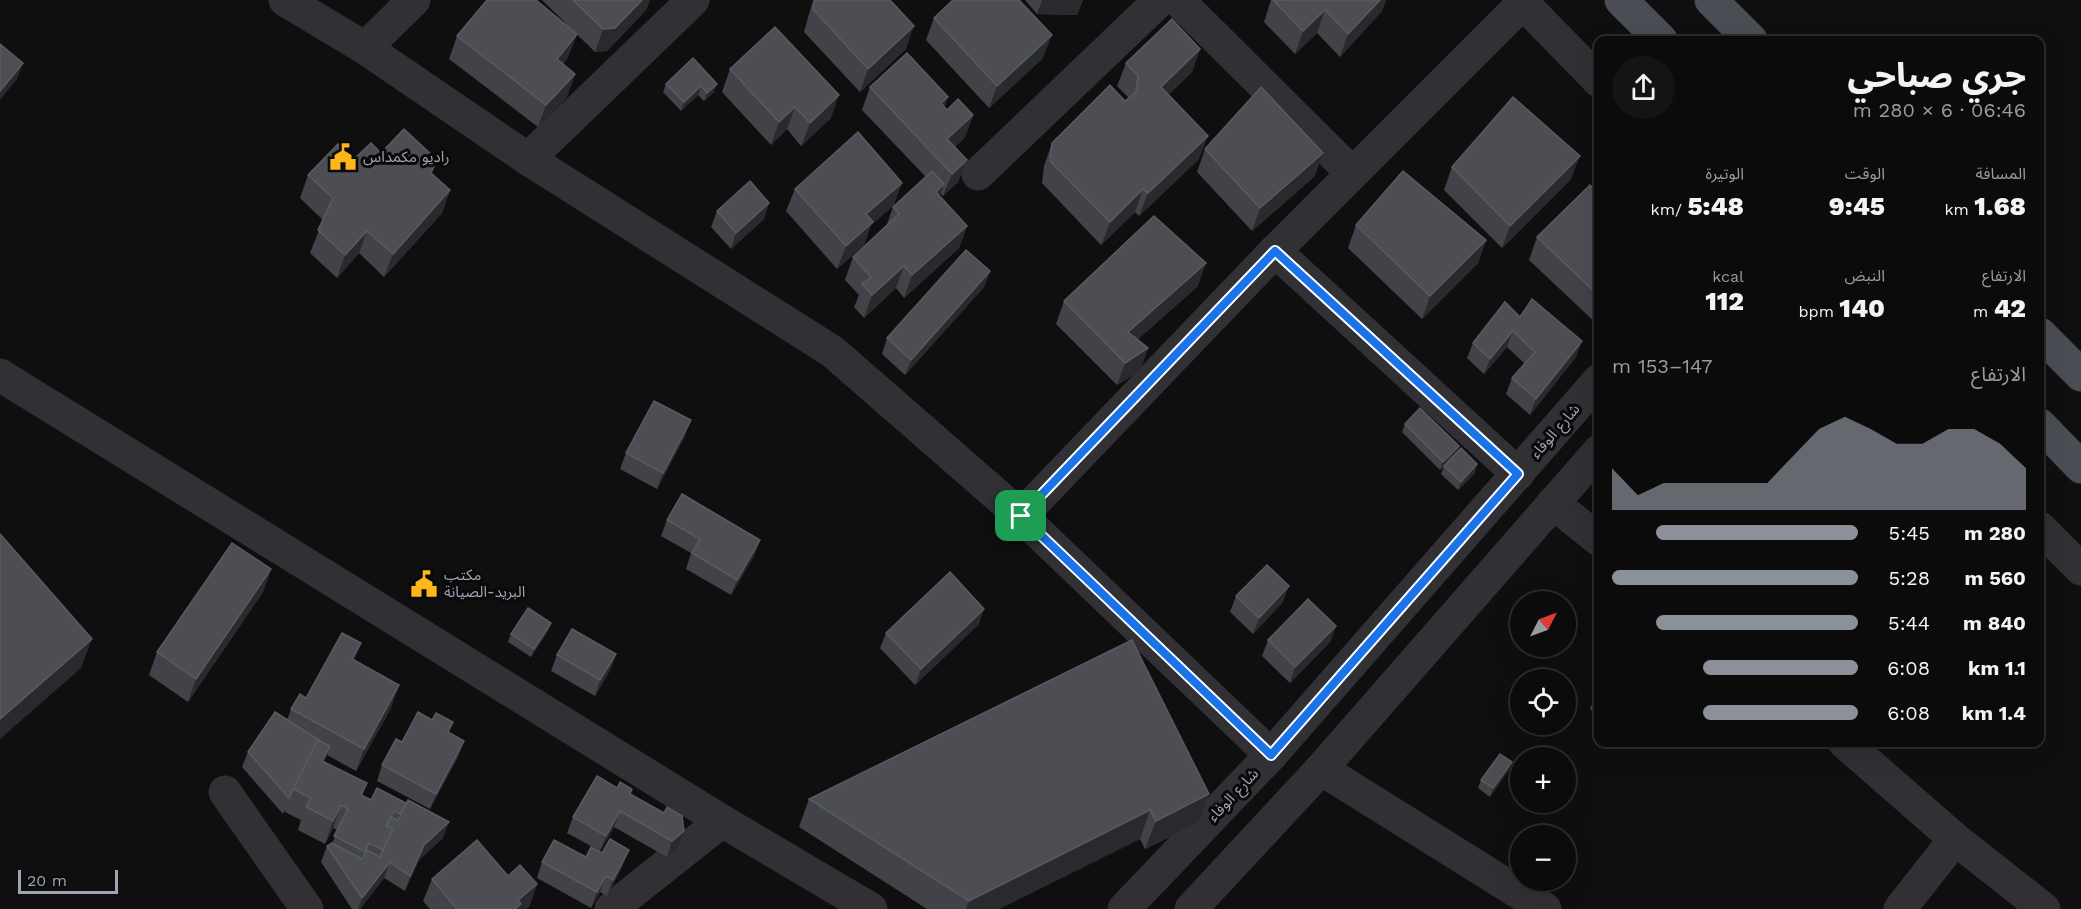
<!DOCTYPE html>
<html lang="ar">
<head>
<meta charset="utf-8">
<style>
  :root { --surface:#0b0b0c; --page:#141415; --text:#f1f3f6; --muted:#9a9b9d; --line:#2b2b2d; --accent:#8c9099 }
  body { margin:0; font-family:"Work Sans","Noto Sans Arabic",sans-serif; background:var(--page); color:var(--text); direction:rtl; height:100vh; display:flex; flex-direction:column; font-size:22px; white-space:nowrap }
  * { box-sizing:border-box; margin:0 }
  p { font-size:20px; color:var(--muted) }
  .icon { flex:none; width:33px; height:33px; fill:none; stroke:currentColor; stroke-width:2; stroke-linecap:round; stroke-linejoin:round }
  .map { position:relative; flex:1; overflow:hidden; direction:ltr }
  .side { position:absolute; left:1594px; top:36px; width:450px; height:711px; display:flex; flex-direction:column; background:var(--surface); border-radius:12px; box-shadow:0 6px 24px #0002,0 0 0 2px var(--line); direction:rtl }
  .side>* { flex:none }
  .needle { width:39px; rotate:48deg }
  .controls { position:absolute; left:1510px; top:591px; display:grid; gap:12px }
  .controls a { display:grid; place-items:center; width:66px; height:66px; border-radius:50%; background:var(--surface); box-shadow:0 6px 24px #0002,0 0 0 2px var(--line); font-size:30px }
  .scale { position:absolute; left:18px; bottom:15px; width:100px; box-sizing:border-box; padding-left:6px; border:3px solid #9fa4b2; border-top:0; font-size:16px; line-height:21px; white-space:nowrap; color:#9fa4b2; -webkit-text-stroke:4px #0a0a0b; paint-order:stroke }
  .pin { position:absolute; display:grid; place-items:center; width:51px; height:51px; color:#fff; margin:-26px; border-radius:12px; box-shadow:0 3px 9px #0006 }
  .round { display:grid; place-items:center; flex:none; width:63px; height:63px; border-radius:32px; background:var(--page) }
  .overview { display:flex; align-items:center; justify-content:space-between; height:102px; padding:0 18px }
  h1 { font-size:33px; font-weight:800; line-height:45px }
  .figures { display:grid; grid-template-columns:repeat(3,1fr); gap:9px; height:102px; padding:6px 18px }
  .figures div { display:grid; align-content:center }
  .figures b { font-size:26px; font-weight:800 }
  .figures small { font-size:16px; font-weight:400 }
  .figures p { font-size:16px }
  .chart { height:168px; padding:12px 18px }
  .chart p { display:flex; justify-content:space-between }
  .chart svg { width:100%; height:108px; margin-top:6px; fill:var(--accent); opacity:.7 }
  ul { padding:0 18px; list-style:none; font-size:20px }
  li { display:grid; grid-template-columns:96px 72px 1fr; align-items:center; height:45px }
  li i { height:15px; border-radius:8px; background:var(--accent) }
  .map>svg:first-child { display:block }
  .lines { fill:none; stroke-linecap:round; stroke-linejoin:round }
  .minor { stroke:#303035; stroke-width:33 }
  .major { stroke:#4b4d55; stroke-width:33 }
  .wall { fill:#424348 }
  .shaded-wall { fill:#292a2d }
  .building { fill:#4c4e53; stroke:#595b62; stroke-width:1.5 }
  .route-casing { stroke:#fff; stroke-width:12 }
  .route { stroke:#1a73e8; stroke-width:8 }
  .labels { text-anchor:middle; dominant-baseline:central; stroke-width:6; stroke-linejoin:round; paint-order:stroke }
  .poi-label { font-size:15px; fill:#9fa4b2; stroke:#0a0a0b; text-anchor:start }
  .street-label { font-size:15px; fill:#9fa4b2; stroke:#0a0a0b }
</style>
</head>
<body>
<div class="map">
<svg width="2081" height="909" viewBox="0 0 2081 909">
  <rect width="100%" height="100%" fill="#0f0f10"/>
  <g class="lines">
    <!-- minor -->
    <g class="minor">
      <path d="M285,0L365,48L528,159L833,352L1021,516L1271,755"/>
      <path d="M1178,0L1352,173"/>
      <path d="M1520,0L1599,81"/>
      <path d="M365,48L414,0"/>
      <path d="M528,159L693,0"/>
      <path d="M978,174L1160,0"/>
      <path d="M1275,251L1518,474"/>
      <path d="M0,375L722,821L871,909"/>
      <path d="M1553,503L1599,540"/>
      <path d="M1021,516L1275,251L1523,3"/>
      <path d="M2040,528L2081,569"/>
      <path d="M1844,742L1955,839L2044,909"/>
      <path d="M1321,769L1545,909"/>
      <path d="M225,792L307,909"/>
      <path d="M611,909L722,821"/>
      <path d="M1124,909L1271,755L1599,380"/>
      <path d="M1191,909L1321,769L1599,451"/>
      <path d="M1900,909L1955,839"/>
    </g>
    <!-- major -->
    <g class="major">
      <path d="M1621,0L1661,40"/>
      <path d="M1711,0L1751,40"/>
      <path d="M2040,334L2081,375"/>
      <path d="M2040,425L2081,467"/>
    </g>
  </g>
  <!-- wall -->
  <g class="wall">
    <path d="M542,0H650L646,10L607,51L595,52Z"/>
    <path d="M813,0H890L906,49L860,92L804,32Z"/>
    <path d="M1025,0H1083L1077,15L1037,14Z"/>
    <path d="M1271,0H1386L1382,11L1340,57L1317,33L1295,54L1264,22Z"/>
    <path d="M934,18L1043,58L989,108L926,40Z"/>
    <path d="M577,34L568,57L563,64L575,74L567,97L538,127L449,59L457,36Z"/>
    <path d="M1200,49L1192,72L1168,95L1199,159L1139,216L1135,212L1101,245L1042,183L1044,166L1052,143L1125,101L1129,98L1117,86L1126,63Z"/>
    <path d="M693,58L714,92L704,101L698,95L681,111L663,92L666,84Z"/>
    <path d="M730,69L831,118L801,146L787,129L771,145L722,92Z"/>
    <path d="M870,87L945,107L947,110L973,115L965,137L955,147L967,160L958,182L943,196L940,193V196L967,226L959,248L904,298L896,288L864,318L854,307L859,295L845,280L853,257L886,227L893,207L926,177L862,110Z"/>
    <path d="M1205,149L1315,176L1252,231L1197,172Z"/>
    <path d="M381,153L432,174L450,190L442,213L384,277L359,253L337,278L310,253L323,220L300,198L308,175L354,159Z"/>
    <path d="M1452,167L1571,179L1502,248L1444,190Z"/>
    <path d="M795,189L894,205L871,225L864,245L837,269L786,211Z"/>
    <path d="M1599,194V326L1529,260L1537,237Z"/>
    <path d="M769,203L764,219L731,249L711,227L717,211Z"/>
    <path d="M1356,225L1486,240L1478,263L1422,319L1348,248Z"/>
    <path d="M990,271L984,287L905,375L882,354L887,338Z"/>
    <path d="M1198,286L1137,340L1148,348L1140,371L1117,385L1056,324L1064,301Z"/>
    <path d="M1520,317L1576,357L1530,415L1506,394L1512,378L1525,364L1507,347L1484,374L1467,358L1473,343Z"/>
    <path d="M1405,424L1459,446L1457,452L1475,473L1458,490L1441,474L1444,467L1440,470L1402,432Z"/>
    <path d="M685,436L657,489L620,469L626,453Z"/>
    <path d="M667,520L760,540L754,556L731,595L686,569L691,553L661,536Z"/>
    <path d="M271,569L263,592L188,702L149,675L157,652Z"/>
    <path d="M1236,596L1283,602L1253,634L1230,612Z"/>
    <path d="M551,623L548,631L531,657L508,642L511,634Z"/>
    <path d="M979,624L915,685L880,648L886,633Z"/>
    <path d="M1336,626L1330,642L1290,683L1262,656L1268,640Z"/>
    <path d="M1132,640L1199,822L1145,849L1140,839L999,909H927L799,827L809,799Z"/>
    <path d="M361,643L354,660L391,708L356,771L327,755L324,762L367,783L362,796L371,800L377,788L443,838L419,860L405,891L384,878L360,909H352L321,862L327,846L332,843L338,830L333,828L325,844L298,830L301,820L285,812V810L283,814L242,767L248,752L287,720L291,709L306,698Z"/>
    <path d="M616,654L610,670L595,696L551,671L557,655Z"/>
    <path d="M1599,690V717L1590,709L1596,693Z"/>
    <path d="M432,720L449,733L458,757L430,809L377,781L382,765L402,742Z"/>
    <path d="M1509,770L1490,797L1478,788L1481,780Z"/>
    <path d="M617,788L632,789L630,794L678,847L667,857L614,827L600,851L567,833L573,817Z"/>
    <path d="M586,857L623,865L607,896L600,892L591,908L537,878L542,862Z"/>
    <path d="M432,879L537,884L529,907L526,909H430L423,901Z"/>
  </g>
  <!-- shaded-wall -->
  <g class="shaded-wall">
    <path d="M642,0H650L646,10L607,51L595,52L603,29Z"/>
    <path d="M1042,0H1083L1077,15L1037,14Z"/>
    <path d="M1380,0H1386L1382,11L1340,57L1348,34Z"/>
    <path d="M1325,10L1317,33L1295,54L1303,31Z"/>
    <path d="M914,26L906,49L860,92L868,69Z"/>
    <path d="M577,34L568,57L549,81L557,59Z"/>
    <path d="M1052,35L1043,58L989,108L997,86Z"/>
    <path d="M1200,49L1192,72L1152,110L1161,87Z"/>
    <path d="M23,63L17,79L0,100V91Z"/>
    <path d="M575,74L567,97L538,127L546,105Z"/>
    <path d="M717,84L714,92L704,101L707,93Z"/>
    <path d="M701,86L698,95L681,111L684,102Z"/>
    <path d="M839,95L831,118L801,146L810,123Z"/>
    <path d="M948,97L940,120L941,103Z"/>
    <path d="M795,107L787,129L771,145L779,122Z"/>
    <path d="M973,115L965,137L939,162L947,139Z"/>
    <path d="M1208,136L1199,159L1139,216L1148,193Z"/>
    <path d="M1323,153L1315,176L1252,231L1260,208Z"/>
    <path d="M1580,156L1571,179L1502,248L1510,226Z"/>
    <path d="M967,160L958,182L943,196L952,174Z"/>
    <path d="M902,183L894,205L871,225L864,245L837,269L846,246L866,214Z"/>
    <path d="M944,184L936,207V192Z"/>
    <path d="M1143,189L1135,212L1101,245L1110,222Z"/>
    <path d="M450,190L442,213L384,277L393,254Z"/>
    <path d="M769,203L764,219L731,249L736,233Z"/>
    <path d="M967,226L959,248L904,298L912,275Z"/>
    <path d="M367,231L359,253L337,278L345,255Z"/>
    <path d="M1486,240L1478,263L1422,319L1430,296Z"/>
    <path d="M1206,263L1198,286L1120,355L1128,332Z"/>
    <path d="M904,266L896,288L864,318L872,295Z"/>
    <path d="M990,271L984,287L905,375L911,360Z"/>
    <path d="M1513,331L1507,347L1484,374L1490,359Z"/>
    <path d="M1582,341L1576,357L1530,415L1536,399Z"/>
    <path d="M1148,348L1140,371L1117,385L1125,363Z"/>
    <path d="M691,420L685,436L657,489L663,473Z"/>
    <path d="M1459,446L1456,455L1440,470L1443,462Z"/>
    <path d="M1477,464L1475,473L1458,490L1461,482Z"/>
    <path d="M760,540L754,556L731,595L737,580Z"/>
    <path d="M271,569L263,592L188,702L196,679Z"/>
    <path d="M1289,586L1283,602L1253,634L1259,618Z"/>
    <path d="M984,609L979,624L915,685L921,669Z"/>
    <path d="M551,623L548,631L531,657L534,649Z"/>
    <path d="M1336,626L1330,642L1290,683L1295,667Z"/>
    <path d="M92,639L81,668L0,739V719Z"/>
    <path d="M361,643L352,666V659Z"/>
    <path d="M616,654L610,670L595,696L600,680Z"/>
    <path d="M399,685L391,708L356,771L364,749Z"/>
    <path d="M464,741L458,757L430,809L436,794Z"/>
    <path d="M330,746L322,769V761Z"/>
    <path d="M1512,762L1509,770L1490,797L1493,788Z"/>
    <path d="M1209,794L1199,822L1145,849L1156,821Z"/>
    <path d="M341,805L333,828L325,844L333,821Z"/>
    <path d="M1150,810L1140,839L999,909H966L969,901Z"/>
    <path d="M620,811L614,827L600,851L606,836Z"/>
    <path d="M449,822L443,838L419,860L405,891L410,876L424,845Z"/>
    <path d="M684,831L678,847L667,857L672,841Z"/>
    <path d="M629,850L623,865L607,896L613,880Z"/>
    <path d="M390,862L384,878L360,909H358L362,898Z"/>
    <path d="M606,876L600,892L591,908L597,892Z"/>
    <path d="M537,884L529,907L526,909H515L518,900Z"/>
  </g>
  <!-- building -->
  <g class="building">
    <path d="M487,0H536L577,34L557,59L575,74L546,105L457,36Z"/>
    <path d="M573,0H642L615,28L603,29Z"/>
    <path d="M815,0H890L914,26L868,69L813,9Z"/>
    <path d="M953,0H1019L1052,35L997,86L934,18Z"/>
    <path d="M1273,0H1380L1348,34L1325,10L1303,31Z"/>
    <path d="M1172,19L1200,49L1161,87L1208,136L1148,193L1143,189L1110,222L1050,161L1052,143L1110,85L1125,101L1136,92L1138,76L1126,63Z"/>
    <path d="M775,27L839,95L810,123L795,107L779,122L730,69Z"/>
    <path d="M0,44L23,63L0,91Z"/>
    <path d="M907,53L948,97L941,103L947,110L958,99L973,115L947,139L967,160L952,174L870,87Z"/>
    <path d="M693,58L717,84L707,93L701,86L684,102L666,84Z"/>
    <path d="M1261,87L1323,153L1260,208L1205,149Z"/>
    <path d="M1513,97L1580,156L1510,226L1452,167Z"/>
    <path d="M404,129L437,160L431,173L450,190L393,254L367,231L345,255L318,230L333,198L308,175L338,144L354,159L371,143L381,153Z"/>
    <path d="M858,132L902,183L866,214L873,222L846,246L795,189Z"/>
    <path d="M932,171L944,184L936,192L967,226L912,275L904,266L872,295L862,284L871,277L853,257L899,214L893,207Z"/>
    <path d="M1403,171L1486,240L1430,296L1356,225Z"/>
    <path d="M750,181L769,203L736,233L717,211Z"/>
    <path d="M1590,185L1599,194V296L1537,237Z"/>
    <path d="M1154,216L1206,263L1128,332L1148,348L1125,363L1064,301Z"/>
    <path d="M966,250L990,271L911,360L887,338Z"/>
    <path d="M1532,299L1582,341L1536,399L1512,378L1535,352L1513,331L1490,359L1473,343L1505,302L1520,317Z"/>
    <path d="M654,401L691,420L663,473L626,453Z"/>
    <path d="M1420,408L1459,446L1443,462L1405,424Z"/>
    <path d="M1461,448L1477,464L1461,482L1444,466Z"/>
    <path d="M682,494L760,540L737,580L692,553L700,539L667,520Z"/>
    <path d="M0,534L92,639L0,719Z"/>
    <path d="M232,543L271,569L196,679L157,652Z"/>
    <path d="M1267,565L1289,586L1259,618L1236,596Z"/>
    <path d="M950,572L984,609L921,669L886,633Z"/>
    <path d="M1308,599L1336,626L1295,667L1268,640Z"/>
    <path d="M528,608L551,623L534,649L511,634Z"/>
    <path d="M572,629L616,654L600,680L557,655Z"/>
    <path d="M342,633L361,643L352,659L399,685L364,749L291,709L300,694L306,698Z"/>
    <path d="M1132,640L1209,794L1156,821L1150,810L969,901L809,799Z"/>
    <path d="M275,712L319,740H318L289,798L248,752Z"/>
    <path d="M418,712L432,720L436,713L453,722L448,732L464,741L436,794L382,765L396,739L402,742Z"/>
    <path d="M318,740L330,746L322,761L367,783L361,795L371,800L377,788L406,803L400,814L394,811L386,826L393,829L383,850L369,843L365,852L334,836L348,809L341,805L333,821L306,807L311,798L293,789Z"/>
    <path d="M1500,754L1512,762L1493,788L1481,780Z"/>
    <path d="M597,776L617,788L620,782L632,789L630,794L664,813L667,807L682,816L684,831L672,841L620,811L606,836L573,817Z"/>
    <path d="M408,800L449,822L424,845L410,876L390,862L362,898L327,846L332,843L362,859L367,850L380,857L393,829L387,826L392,817L398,821Z"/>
    <path d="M610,839L629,850L613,880L606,876L597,892L542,862L554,840L586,857L591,847L602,853Z"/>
    <path d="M477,840L508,876L520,865L537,884L518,900L521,904L515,909H457L432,879Z"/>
  </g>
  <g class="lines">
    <defs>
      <path id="route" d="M1275,251L1518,474L1271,755L1021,516Z"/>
    </defs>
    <!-- route casing -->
    <use href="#route" class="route-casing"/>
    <!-- route -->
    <use href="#route" class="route"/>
  </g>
  <!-- icons -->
  <defs>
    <symbol id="civic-bare" viewBox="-9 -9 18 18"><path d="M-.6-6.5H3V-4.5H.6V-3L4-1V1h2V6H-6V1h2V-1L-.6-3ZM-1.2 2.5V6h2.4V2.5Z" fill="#feb619" stroke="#0a0a0b" stroke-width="2.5" paint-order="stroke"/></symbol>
  </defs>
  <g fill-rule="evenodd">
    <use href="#civic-bare" x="324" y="138" width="38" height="38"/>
    <use href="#civic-bare" x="405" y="565" width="38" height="38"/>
  </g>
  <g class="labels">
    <!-- poi labels -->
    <g class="poi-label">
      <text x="363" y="157">راديو مكمداس</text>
      <text x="444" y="575">مكتب<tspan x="444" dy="17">البريد-الصيانة</tspan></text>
    </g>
    <!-- street labels -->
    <g class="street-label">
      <text transform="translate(1555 431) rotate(-49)">شارع الوفاء</text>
      <text transform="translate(1233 795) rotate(-47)">شارع الوفاء</text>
    </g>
  </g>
</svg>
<div class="controls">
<a><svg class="needle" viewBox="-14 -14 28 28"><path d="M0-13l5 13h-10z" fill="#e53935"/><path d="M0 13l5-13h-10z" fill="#9a9b9d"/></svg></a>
<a><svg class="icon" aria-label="locate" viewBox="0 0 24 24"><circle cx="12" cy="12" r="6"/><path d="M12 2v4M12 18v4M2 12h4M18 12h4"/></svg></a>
<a>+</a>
<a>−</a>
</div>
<div class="scale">20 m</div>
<div class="pin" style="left:1021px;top:516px;background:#1e9e55"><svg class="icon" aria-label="arrive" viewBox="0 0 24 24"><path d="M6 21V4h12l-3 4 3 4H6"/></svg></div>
<section class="side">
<div class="overview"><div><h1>جري صباحي</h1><p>06:46 · 6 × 280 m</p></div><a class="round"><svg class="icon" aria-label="share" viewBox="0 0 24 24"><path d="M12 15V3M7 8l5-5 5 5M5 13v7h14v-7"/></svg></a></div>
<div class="figures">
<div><p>المسافة</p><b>1.68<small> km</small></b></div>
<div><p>الوقت</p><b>9:45</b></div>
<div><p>الوتيرة</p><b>5:48<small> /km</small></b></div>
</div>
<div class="figures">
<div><p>الارتفاع</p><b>42<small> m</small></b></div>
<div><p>النبض</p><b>140<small> bpm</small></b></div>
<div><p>kcal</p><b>112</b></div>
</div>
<div class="chart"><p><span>الارتفاع</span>147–153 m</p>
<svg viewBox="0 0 160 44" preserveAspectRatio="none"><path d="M0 44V27L10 38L20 33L30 33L40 33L50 33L60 33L70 22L80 11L90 6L100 11L110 17L120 17L130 11L140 11L150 17L160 27V44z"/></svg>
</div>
<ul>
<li><b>280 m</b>5:45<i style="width:82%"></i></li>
<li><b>560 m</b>5:28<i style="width:100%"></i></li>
<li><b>840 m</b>5:44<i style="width:82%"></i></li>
<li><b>1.1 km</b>6:08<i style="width:63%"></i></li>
<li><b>1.4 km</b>6:08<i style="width:63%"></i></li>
</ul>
</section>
</div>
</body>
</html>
